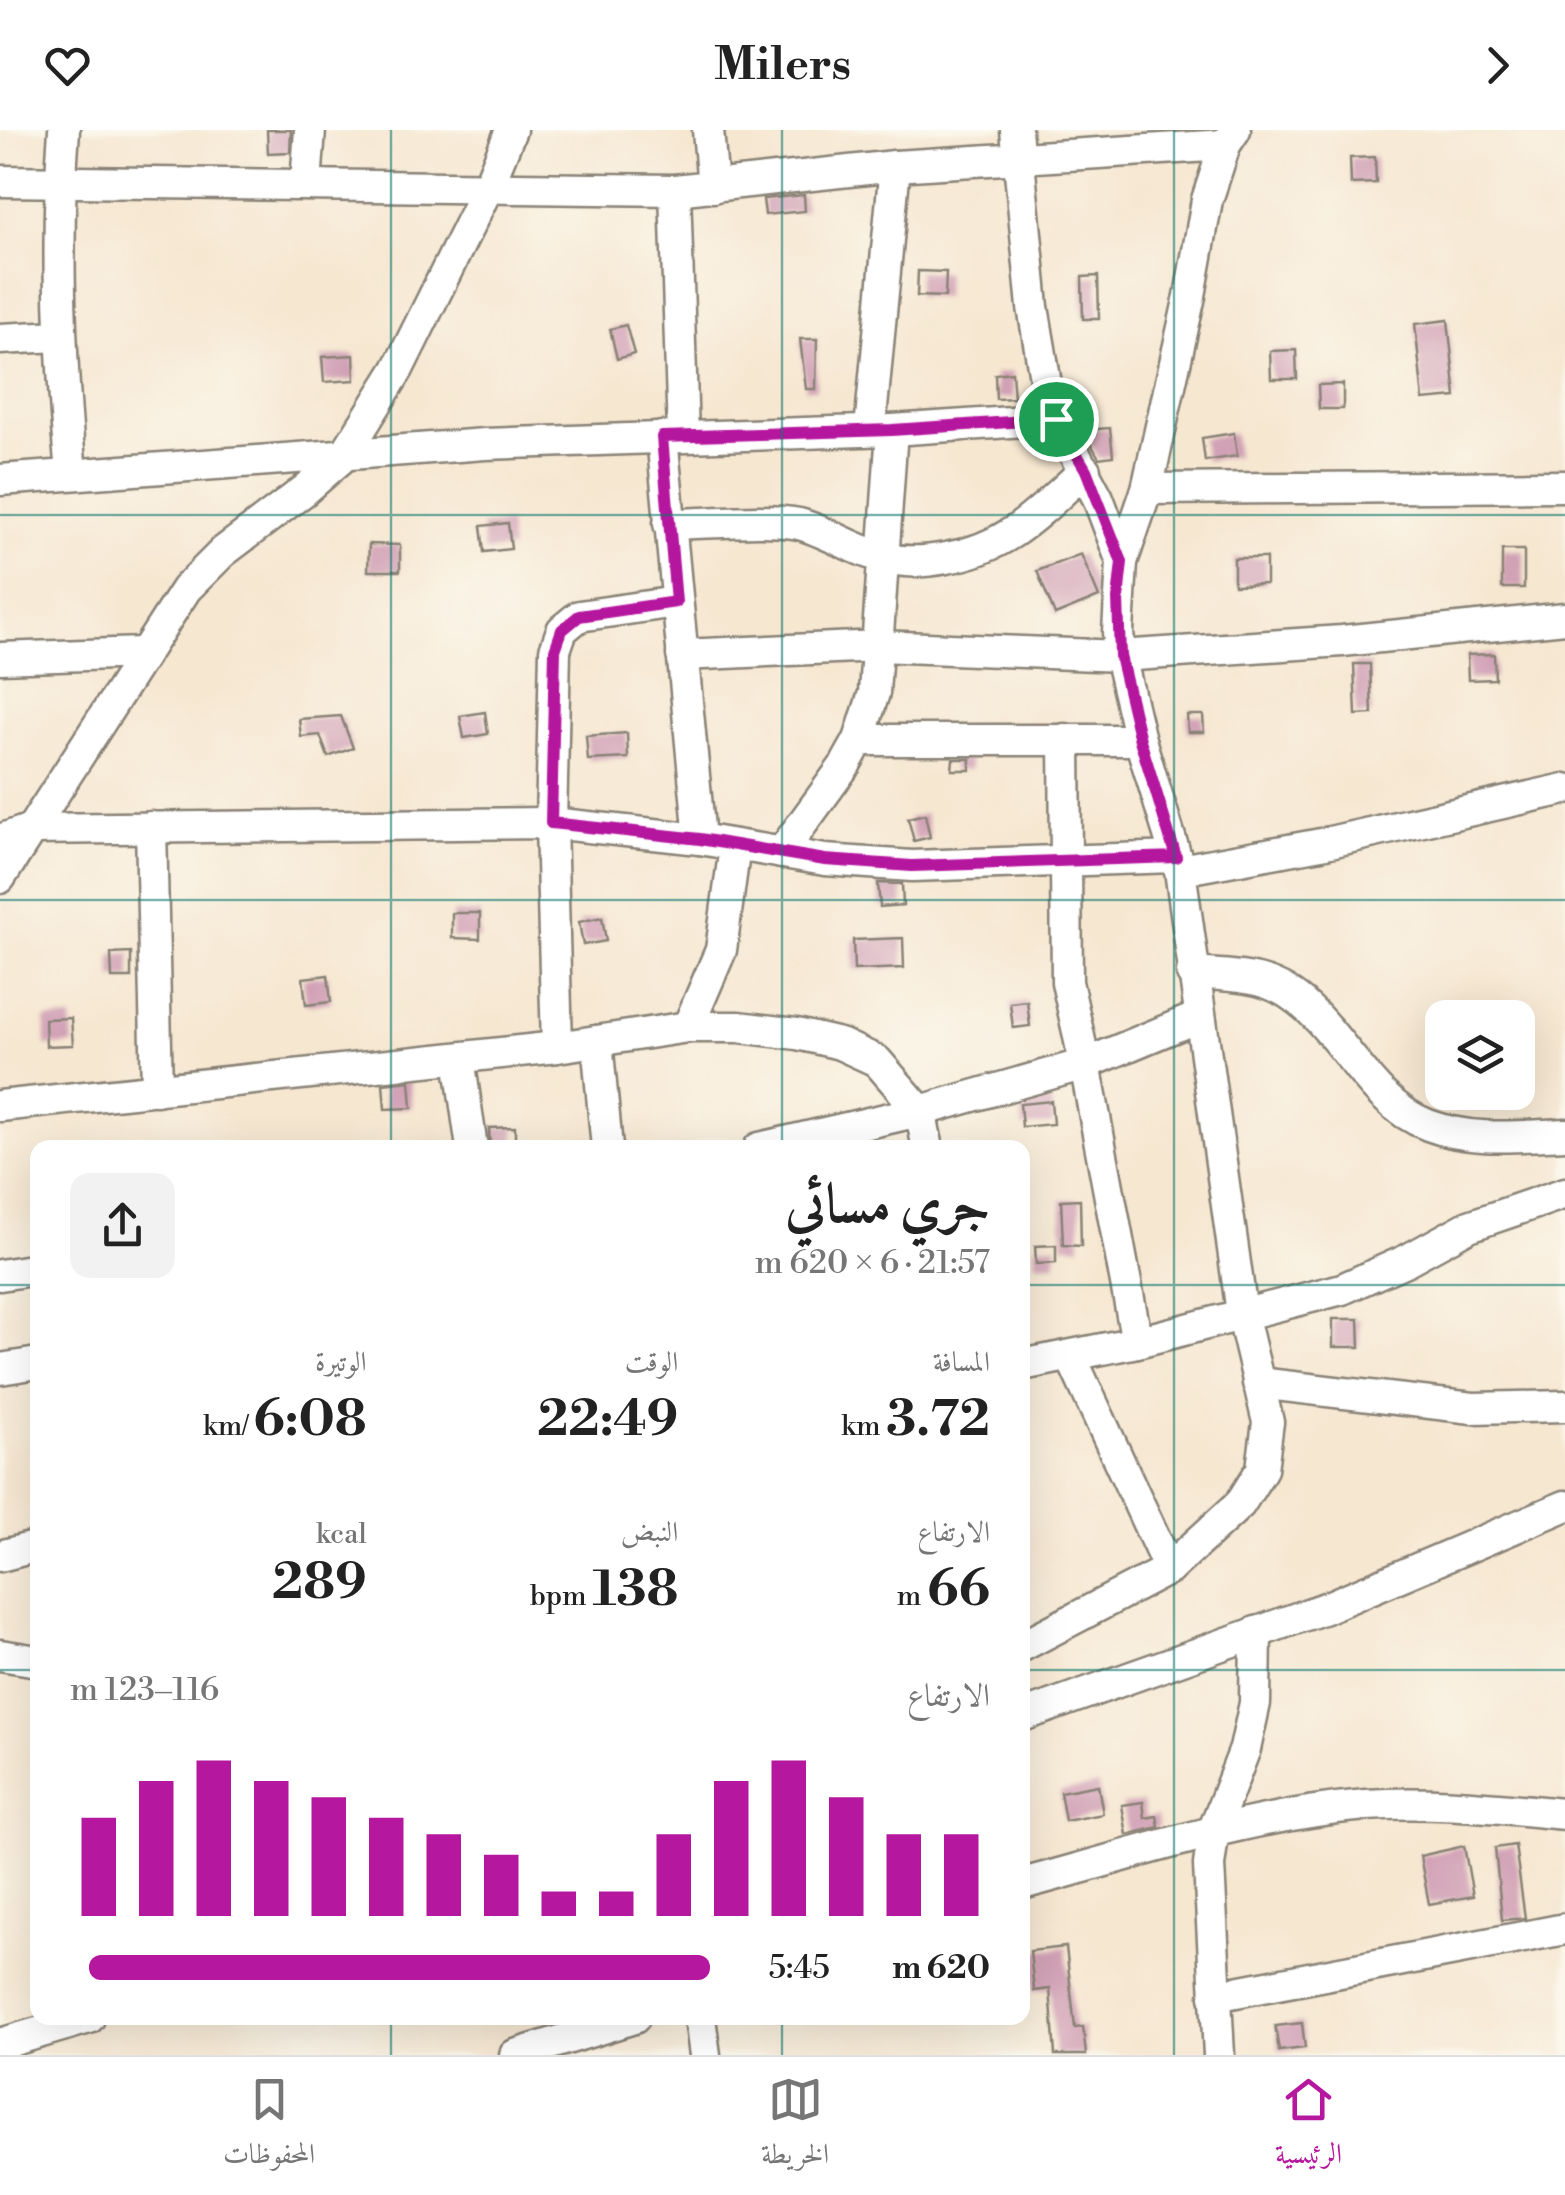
<!DOCTYPE html>
<html lang="ar">
<head>
<meta charset="utf-8">
<style>
  :root { --surface:#fff; --page:#f2f2f2; --text:#222; --muted:#767676; --line:#e0e0e0; --accent:#b5179e }
  body { margin:0; font-family:"Libre Bodoni",Amiri,serif; background:var(--page); color:var(--text); direction:rtl; height:100vh; display:flex; flex-direction:column; font-size:38px; white-space:nowrap }
  * { box-sizing:border-box; margin:0 }
  p { font-size:32px; color:var(--muted) }
  .icon { flex:none; width:55px; height:55px; fill:none; stroke:currentColor; stroke-width:2; stroke-linecap:round; stroke-linejoin:round }
  .map { position:relative; flex:1; overflow:hidden; direction:ltr }
  .panel { position:absolute; left:30px; top:1010px; width:1000px; height:885px; display:flex; flex-direction:column; background:var(--surface); border-radius:20px; box-shadow:0 10px 40px #0002; direction:rtl }
  .panel>* { flex:none }
  .controls { position:absolute; left:1425px; top:870px; display:grid; gap:20px }
  .controls a { display:grid; place-items:center; width:110px; height:110px; border-radius:20px; background:var(--surface); box-shadow:0 10px 40px #0002; font-size:50px }
  .pin { position:absolute; display:grid; place-items:center; width:85px; height:85px; color:#fff; margin:-42px; border:5px solid #fff; border-radius:50%; box-shadow:0 2px 10px #0007 }
  .round { display:grid; place-items:center; flex:none; width:105px; height:105px; border-radius:20px; background:var(--page) }
  .head { display:flex; align-items:center; justify-content:space-between; height:170px; padding:0 40px }
  h1 { font-size:55px; font-weight:800; line-height:75px }
  .stats { display:grid; grid-template-columns:repeat(3,1fr); gap:15px; height:170px; padding:10px 40px }
  .stats div { display:grid; align-content:center }
  .stats b { font-size:50px; font-weight:800 }
  .stats small { font-size:28px; font-weight:400 }
  .stats p { font-size:28px }
  .chart { height:280px; padding:20px 40px }
  .chart p { display:flex; justify-content:space-between }
  .chart svg { width:100%; height:180px; margin-top:10px; stroke:var(--accent); stroke-width:6 }
  ul { padding:0 40px; list-style:none; font-size:32px }
  li { display:grid; grid-template-columns:160px 120px 1fr; align-items:center; height:75px }
  li i { height:25px; border-radius:12px; background:var(--accent) }
  header { display:flex; justify-content:space-between; align-items:center; height:130px; padding:0 40px; background:var(--surface); font-size:45px; font-weight:800 }
  .tabs { display:flex; justify-content:space-around; align-items:center; height:140px; border-top:2px solid var(--line); background:var(--surface); font-size:28px; color:var(--muted) }
  .tabs a { display:grid; justify-items:center; gap:5px }
  .tabs .selected { color:var(--accent) }
  .map>svg:first-child { display:block }
  .building { fill:#d1a1b6 }
  .lines { fill:none; stroke-linecap:round; stroke-linejoin:round }
  .minor-casing { stroke:#898276; stroke-width:35 }
  .minor { stroke:#fff; stroke-width:30 }
  .route-casing { stroke:#fff; stroke-width:20 }
  .route { stroke:#b5179e; stroke-width:12 }
  .grid { fill:none; stroke:#0f766e; stroke-width:2.5; stroke-opacity:0.55 }
</style>
</head>
<body>
<header><svg class="icon" aria-label="forward" viewBox="0 0 24 24"><path d="M9 5l7 7-7 7"/></svg>Milers<svg class="icon" aria-label="heart" viewBox="0 0 24 24"><path d="M12 20l-8-8c-3-5 5-10 8-4 3-6 11-1 8 4z"/></svg></header>
<div class="map">
<svg width="1565" height="1925" viewBox="0 0 1565 1925">
  <rect width="100%" height="100%" fill="#fbf7ec"/>
  <filter id="ink" filterUnits="userSpaceOnUse"><feTurbulence type="fractalNoise" baseFrequency=".01" numOctaves="2"/><feDisplacementMap in="SourceGraphic" scale="20" xChannelSelector="R" yChannelSelector="G"/><feConvolveMatrix kernelMatrix="1 2 1 2 8 2 1 2 1" color-interpolation-filters="sRGB"/></filter>
  <filter id="wash" filterUnits="userSpaceOnUse"><feTurbulence type="fractalNoise" baseFrequency=".0048" numOctaves="4" result="noise"/><feDisplacementMap in="SourceGraphic" scale="40" xChannelSelector="R" yChannelSelector="G"/><feGaussianBlur stdDeviation="2.25" result="paint"/><feColorMatrix in="noise" values="0 0 0 0 0 0 0 0 0 0 0 0 0 0 0 0 0 1.4 0 .05"/><feComposite in="paint" operator="in"/></filter>
  <g filter="url(#wash)">
    <rect width="100%" height="100%" fill="#f6e7d1"/>
    <g id="blocks">
      <!-- building -->
      <g class="building">
        <path d="M267,0H291L290,22L268,23Z"/>
        <path d="M1375,27L1376,53L1351,54L1350,28Z"/>
        <path d="M804,65L805,81L765,85L763,69Z"/>
        <path d="M918,141L946,142L945,167L917,166Z"/>
        <path d="M1098,146L1099,189H1083L1082,147Z"/>
        <path d="M1448,190L1456,267L1423,270L1415,194Z"/>
        <path d="M626,195L634,224L617,229L610,199Z"/>
        <path d="M800,209H817L816,259H806Z"/>
        <path d="M1296,220L1297,249H1271L1270,221Z"/>
        <path d="M354,225L355,250L324,252L322,227Z"/>
        <path d="M1012,242L1014,268L996,269L995,244Z"/>
        <path d="M1343,254V279H1319L1318,255Z"/>
        <path d="M1110,298L1113,326L1099,328L1083,300Z"/>
        <path d="M1234,303L1237,326L1205,331L1202,308Z"/>
        <path d="M508,393L511,419L484,422L481,396Z"/>
        <path d="M369,414L400,415V441H368Z"/>
        <rect x="1502" y="420" width="22" height="38"/>
        <path d="M1081,424L1099,467L1055,485L1037,441Z"/>
        <path d="M1234,428H1266V454L1234,455Z"/>
        <path d="M1494,524L1495,549L1468,550L1467,525Z"/>
        <path d="M1354,534H1370L1372,584L1356,585Z"/>
        <path d="M485,582L488,604L464,608L460,586Z"/>
        <path d="M1187,585H1203L1204,602H1188Z"/>
        <path d="M341,586L353,618L328,627L320,605L301,607L299,589Z"/>
        <path d="M627,603L628,628L588,630L586,606Z"/>
        <path d="M953,629H970V640H952Z"/>
        <path d="M925,684L930,707L914,711L908,688Z"/>
        <path d="M878,753L902,754L903,775L880,777Z"/>
        <path d="M452,783H480V809L452,808Z"/>
        <path d="M602,787L606,811L583,815L579,792Z"/>
        <path d="M903,808L904,838L854,840L853,810Z"/>
        <path d="M131,823V848H112L111,824Z"/>
        <path d="M328,845L331,872L306,875L303,848Z"/>
        <path d="M1027,871L1030,896L1013,898L1010,873Z"/>
        <path d="M71,888L73,915L46,916L45,889Z"/>
        <path d="M410,951L412,978L385,979L383,954Z"/>
        <path d="M1051,971L1053,994L1022,997L1020,974Z"/>
        <path d="M515,997V1018H490L489,998Z"/>
        <path d="M1080,1069L1081,1116L1063,1115L1061,1070Z"/>
        <path d="M1056,1115V1133L1036,1134L1035,1116Z"/>
        <path d="M1333,1189H1359L1360,1217H1333Z"/>
        <path d="M1098,1655L1103,1684L1065,1691L1060,1662Z"/>
        <path d="M1143,1672L1145,1688L1157,1686L1159,1697L1127,1705L1122,1675Z"/>
        <path d="M1515,1715L1525,1788L1502,1790L1495,1718Z"/>
        <path d="M1464,1716L1473,1766L1429,1774L1420,1726Z"/>
        <path d="M1066,1817L1075,1898L1083,1897L1086,1925H1055L1050,1859L1034,1861L1030,1821Z"/>
        <path d="M1302,1893L1305,1918L1279,1921L1275,1896Z"/>
      </g>
    </g>
  </g>
  <g filter="url(#ink)">
    <use href="#blocks" fill-opacity="0" stroke="#898276" stroke-width="2.5"/>
    <g class="lines">
      <defs>
        <g id="minor">
          <path d="M64,0C55,114 60,229 71,343"/>
          <path d="M708,0L713,57"/>
          <path d="M1016,0L1033,177L1048,266L1056,289L1098,368L1122,432"/>
          <path d="M0,51L675,60L895,36L1225,15"/>
          <path d="M306,53L310,0"/>
          <path d="M675,60L683,306"/>
          <path d="M0,209L60,206"/>
          <path d="M870,299L895,36"/>
          <path d="M662,307L700,709"/>
          <path d="M0,350L485,314L892,300L1056,289"/>
          <path d="M1147,359L1565,356"/>
          <path d="M669,394C703,394 768,387 799,394C829,402 855,421 885,428C905,433 926,432 946,428C1009,418 1040,381 1085,340"/>
          <path d="M682,525L879,516L1120,526L1342,511L1565,488"/>
          <path d="M0,528L142,523"/>
          <path d="M1065,609L1067,852L1085,934L1137,1212"/>
          <path d="M859,610H1140"/>
          <path d="M151,697L157,960"/>
          <path d="M0,710L31,699L551,693L700,709L825,730L912,736L1176,727"/>
          <path d="M781,723L845,635L859,610L874,563L892,300"/>
          <path d="M1180,740L1321,714L1565,659"/>
          <path d="M0,748L186,459L223,422L305,360L344,326L398,239L488,57L511,0"/>
          <path d="M1192,843C1214,845 1240,845 1261,851C1334,871 1357,969 1428,995C1473,1012 1518,1006 1565,1004"/>
          <path d="M688,897L721,820L735,716"/>
          <path d="M597,911L607,1018"/>
          <path d="M557,917L551,693L555,520L562,500L579,486L676,472"/>
          <path d="M459,928L472,1018"/>
          <path d="M0,976L557,917L688,897H739L797,904L840,914L877,931L920,981L928,1018"/>
          <path d="M759,1018L920,981L1085,934L1198,887"/>
          <path d="M0,1145L38,1139"/>
          <path d="M1071,1227L1169,1439"/>
          <path d="M1022,1235L1137,1212L1342,1159L1407,1130L1469,1096L1565,1063"/>
          <path d="M0,1239L38,1233"/>
          <path d="M1258,1253L1473,1278L1565,1276"/>
          <path d="M0,1426L38,1416"/>
          <path d="M1022,1516L1169,1439L1240,1374L1262,1339L1268,1292L1242,1183L1180,740L1140,610L1120,526L1118,502L1122,432L1147,359L1190,166L1207,70L1225,15L1235,0"/>
          <path d="M0,1525L38,1531"/>
          <path d="M1022,1586L1325,1478L1565,1376"/>
          <path d="M1022,1754C1136,1724 1248,1685 1366,1675C1432,1670 1499,1678 1565,1684"/>
          <path d="M1215,1866L1565,1799"/>
          <path d="M700,1888L705,1925"/>
          <path d="M0,1914L89,1888"/>
          <path d="M515,1925L634,1888"/>
          <path d="M1219,1925L1209,1735L1214,1699L1245,1619L1255,1573L1256,1502"/>
        </g>
      </defs>
      <!-- minor casing -->
      <use href="#minor" class="minor-casing"/>
      <!-- minor -->
      <use href="#minor" class="minor"/>
    </g>
  </g>
  <g class="lines" filter="url(#ink)">
    <defs>
      <path id="route" d="M1056,289L1086,340L1122,432L1118,469L1120,526L1140,610L1176,727L912,736L825,730L700,709L551,693L555,520L562,500L579,486L676,472L662,307L892,300Z"/>
    </defs>
    <!-- route casing -->
    <use href="#route" class="route-casing"/>
    <!-- route -->
    <use href="#route" class="route"/>
  </g>
  <!-- grid -->
  <path class="grid" d="M391,0V1018M782,0V1018M1174,0V1925M0,385H1565M0,770H1565M0,1155H38M1022,1155H1565M0,1540H38M1022,1540H1565M391,1888V1925M782,1888V1925"/>
</svg>
<div class="controls">
<a><svg class="icon" aria-label="layers" viewBox="0 0 24 24"><path d="M12 4l9 5-9 5-9-5zM3 14l9 5 9-5"/></svg></a>
</div>
<div class="pin" style="left:1056px;top:289px;background:#1e9e55"><svg class="icon" aria-label="arrive" viewBox="0 0 24 24"><path d="M6 21V4h12l-3 4 3 4H6"/></svg></div>
<section class="panel">
<div class="head"><div><h1>جري مسائي</h1><p>21:57 · 6 × 620 m</p></div><a class="round"><svg class="icon" aria-label="share" viewBox="0 0 24 24"><path d="M12 15V3M7 8l5-5 5 5M5 13v7h14v-7"/></svg></a></div>
<div class="stats">
<div><p>المسافة</p><b>3.72<small> km</small></b></div>
<div><p>الوقت</p><b>22:49</b></div>
<div><p>الوتيرة</p><b>6:08<small> /km</small></b></div>
</div>
<div class="stats">
<div><p>الارتفاع</p><b>66<small> m</small></b></div>
<div><p>النبض</p><b>138<small> bpm</small></b></div>
<div><p>kcal</p><b>289</b></div>
</div>
<div class="chart"><p><span>الارتفاع</span>116–123 m</p>
<svg viewBox="0 0 160 44" preserveAspectRatio="none"><path d="M5 44V20M15 44V11M25 44V6M35 44V11M45 44V15M55 44V20M65 44V24M75 44V29M85 44V38M95 44V38M105 44V24M115 44V11M125 44V6M135 44V15M145 44V24M155 44V24"/></svg>
</div>
<ul>
<li><b>620 m</b>5:45<i style="width:97%"></i></li>
</ul>
</section>
</div>
<nav class="tabs">
<a class="selected"><svg class="icon" aria-label="home" viewBox="0 0 24 24"><path d="M3 11l9-7 9 7M6 9v11h12V9"/></svg>الرئيسية</a>
<a><svg class="icon" aria-label="map" viewBox="0 0 24 24"><path d="M3 6l6-2 6 2 6-2v14l-6 2-6-2-6 2zM9 4v14M15 6v14"/></svg>الخريطة</a>
<a><svg class="icon" aria-label="saved" viewBox="0 0 24 24"><path d="M7 4h10v16l-5-4-5 4z"/></svg>المحفوظات</a>
</nav>
</body>
</html>
